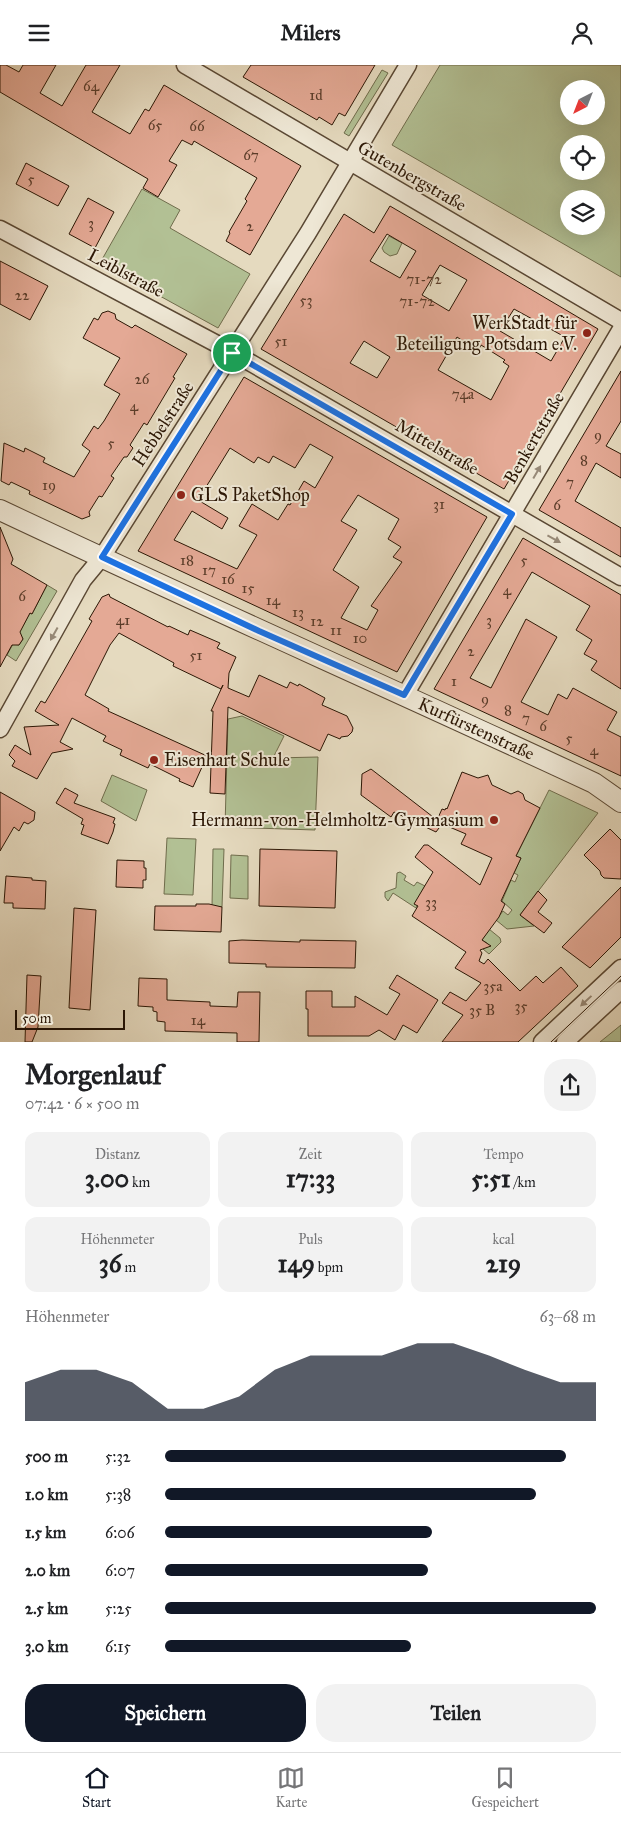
<!DOCTYPE html>
<html lang="de">
<head>
<meta charset="utf-8">
<style>
  :root { --surface:#fff; --page:#f2f2f2; --text:#202124; --muted:#757577; --line:#e0e0e0; --accent:#111827 }
  body { margin:0; font-family:"IM FELL Great Primer",serif; background:var(--page); color:var(--text); height:100vh; display:flex; flex-direction:column; font-size:19px; white-space:nowrap }
  * { box-sizing:border-box; margin:0 }
  p { font-size:16px; color:var(--muted) }
  .icon { flex:none; width:28px; height:28px; fill:none; stroke:currentColor; stroke-width:2; stroke-linecap:round; stroke-linejoin:round }
  .map { position:relative; height:977px; overflow:hidden }
  .sheet { display:flex; flex-direction:column; background:var(--surface); flex:1 }
  .sheet>* { flex:none }
  .needle { width:32px; rotate:222deg }
  .fabs { position:absolute; left:560px; top:15px; display:grid; gap:10px }
  .fabs a { display:grid; place-items:center; width:45px; height:45px; border-radius:50%; background:var(--surface); box-shadow:0 5px 20px #0002; font-size:25px }
  .scale { position:absolute; left:15px; bottom:12px; width:110px; box-sizing:border-box; padding-left:5px; border:2px solid #2c1705; border-top:0; font-size:14px; line-height:18px; white-space:nowrap; color:#2c1705; -webkit-text-stroke:4px #eee7d5; paint-order:stroke }
  .pin { position:absolute; display:grid; place-items:center; width:42px; height:42px; color:#fff; margin:-21px; border:2px solid #fff; border-radius:50%; box-shadow:0 1px 5px #0007 }
  .round { display:grid; place-items:center; flex:none; width:52px; height:52px; border-radius:20px; background:var(--page) }
  .head { display:flex; align-items:center; justify-content:space-between; height:85px; padding:0 25px }
  h1 { font-size:28px; font-weight:700; line-height:38px }
  .metrics { display:grid; grid-template-columns:repeat(3,1fr); gap:8px; height:85px; padding:5px 25px }
  .metrics div { display:grid; align-content:center; border-radius:12px; background:var(--page); text-align:center }
  .metrics b { font-size:25px; font-weight:700 }
  .metrics small { font-size:14px; font-weight:400 }
  .metrics p { font-size:14px }
  .chart { height:140px; padding:10px 25px }
  .chart p { display:flex; justify-content:space-between }
  .chart svg { width:100%; height:90px; margin-top:5px; fill:var(--accent); opacity:.7 }
  .cta { display:flex; gap:10px; margin-top:auto; padding:10px 25px }
  .cta a { flex:1; height:58px; border-radius:20px; background:var(--accent); color:#fff; font-size:20px; font-weight:700; line-height:58px; text-align:center }
  .cta a+a { background:var(--page); color:var(--text) }
  ul { padding:0 25px; list-style:none; font-size:16px }
  li { display:grid; grid-template-columns:80px 60px 1fr; align-items:center; height:38px }
  li i { height:12px; border-radius:6px; background:var(--accent) }
  header { display:flex; justify-content:space-between; align-items:center; height:65px; padding:0 25px; background:var(--surface); font-size:22px; font-weight:700 }
  .dock { display:flex; justify-content:space-around; align-items:center; height:70px; border-top:1px solid var(--line); background:var(--surface); font-size:14px; color:var(--muted) }
  .dock a { display:grid; justify-items:center; gap:2px }
  .dock .active { color:var(--accent) }
  .map>svg:first-child { display:block }
  .green { fill:#b2c094; stroke:#6f6c4c; fill-rule:evenodd }
  .building { fill:#e4a995; stroke:#2c1705; fill-rule:evenodd }
  .lines { fill:none; stroke-linecap:round; stroke-linejoin:round }
  .minor-casing { stroke:#5a4834; stroke-width:19 }
  .tertiary-casing { stroke:#5a4834; stroke-width:22 }
  .minor { stroke:#eee7d5; stroke-width:16 }
  .tertiary { stroke:#eee7d5; stroke-width:20 }
  .tram { stroke:#2c1705; stroke-width:1 }
  .oneway { fill:#978977 }
  .route-casing { stroke:#fff; stroke-width:10 }
  .route { stroke:#1a73e8; stroke-width:6 }
  .poi-dot { fill:#8f2418; stroke:#eee7d5; stroke-width:2 }
  .labels { text-anchor:middle; dominant-baseline:central; stroke-width:4; stroke-linejoin:round; paint-order:stroke }
  .number-label { font-size:15px; fill:#5a3c29 }
  .street-label { font-size:18px; fill:#2c1705; stroke:#eee7d5 }
  .poi-label { font-size:18px; fill:#2c1705; stroke:#eee7d5; text-anchor:end }
</style>
</head>
<body>
<header><svg class="icon" aria-label="menu" viewBox="0 0 24 24"><path d="M4 6h16M4 12h16M4 18h16"/></svg>Milers<svg class="icon" aria-label="person" viewBox="0 0 24 24"><circle cx="12" cy="8" r="4"/><path d="M4 21q1-7 8-7t8 7"/></svg></header>
<div class="map">
<svg width="621" height="977" viewBox="0 0 621 977">
  <rect width="100%" height="100%" fill="#e5dabf"/>
  <filter id="stains"><feTurbulence type="fractalNoise" baseFrequency=".004" numOctaves="4"/><feColorMatrix values="0 0 0 0 .2 0 0 0 0 .09 0 0 0 0 .02 0 0 0 .5 -.17"/></filter>
  <radialGradient id="worn" r=".72"><stop offset=".6" stop-color="#630" stop-opacity="0"/><stop offset="1" stop-color="#630" stop-opacity=".3"/></radialGradient>
  <!-- green -->
  <g class="green">
    <path d="M440,0H621V212L392,80ZM569,24H596V51H569ZM569,79H596V106H569ZM569,134H596V161H569Z"/>
    <path d="M382,5L388,8L349,71L344,68Z"/>
    <path d="M142,124L180,145L170,163L250,209L218,263L100,198Z"/>
    <path d="M389,171L402,178L397,189L390,191L384,187L382,183Z"/>
    <path d="M47,520L57,526L16,596L7,590L13,579L19,580L23,574L19,568L30,548L32,549Z"/>
    <path d="M242,651L284,671L273,693L318,692L315,765L225,762L228,654Z"/>
    <path d="M112,710L147,725L136,756L101,736Z"/>
    <path d="M549,725L598,748L520,850L534,861L507,864L496,855L503,846L508,850L512,845L502,836L511,815L515,817L518,810L514,808L521,793L516,791Z"/>
    <path d="M167,773L196,774L193,830L164,829Z"/>
    <path d="M213,784H224L222,842H212Z"/>
    <path d="M231,790L248,791V834L230,833Z"/>
    <path d="M400,807L406,811L404,815L414,821L417,817L425,821L416,843L393,828L388,836L385,832V827L396,823L397,808Z"/>
    <path d="M489,864L500,873L501,877L489,889L483,884L487,878L482,875Z"/>
    <path d="M621,960V977H600Z"/>
  </g>
  <!-- building -->
  <g class="building">
    <path d="M0,0H6L19,7L23,0H56L40,28L62,41L86,0H120L92,47L130,69L145,44L149,46L164,20L301,101L250,190L226,176L230,168L229,167L247,136L245,134L257,113L194,76L192,80L182,75L169,96L177,100L158,132L143,123L148,114L0,27Z"/>
    <path d="M251,0H375L345,51L339,48L332,60L319,52L317,55L243,12Z"/>
    <path d="M26,98L69,121L58,141L16,119Z"/>
    <path d="M88,133L114,147L95,183L69,169Z"/>
    <path d="M390,141L598,264L504,424L261,284L344,149L374,168ZM387,169L416,186L400,213L370,196ZM440,200L467,215L449,246L422,230ZM514,244L565,272L551,296L500,266ZM457,272L478,286L481,280L505,295L503,297L509,301L491,335L438,305ZM364,276L390,292L377,313L350,298Z"/>
    <path d="M0,196L48,221L30,255L0,239Z"/>
    <path d="M108,246L115,249L116,254L132,263L135,260L187,289L173,312L175,313L147,360L144,358L130,380L133,383L127,392H124L111,411L114,413L102,432L99,431L89,447L90,451L82,454L29,429L30,426L11,417L9,420L1,416L4,378L24,387L25,383L45,393L43,397L74,412L90,386L82,380L94,361L98,364L104,356L120,329L104,320L120,293L83,273L94,253L98,255L102,248Z"/>
    <path d="M621,306V356L606,381L621,389V413L596,398L575,436L621,463V492L539,445Z"/>
    <path d="M244,312L487,452L397,607L138,486ZM310,379L333,392L315,423L304,416L290,440L288,439L278,455L252,439L239,461L257,470L237,504L174,475L192,446L222,464L228,453L198,435L230,383L254,398L258,392L269,398L273,391L295,403ZM358,430L399,454L388,474L401,482L393,492L402,497L371,541L378,545L367,565L341,553L359,522L333,505L357,465L341,456Z"/>
    <path d="M0,462L13,494L11,499L47,520L32,549L30,548L20,567L23,574L19,580H12L0,602Z"/>
    <path d="M523,473L621,530V624L591,605L597,596L584,589L592,575L576,565L590,541L532,507L470,613L491,623L526,554L557,572L521,637L548,650L558,629L567,634L573,623L617,647L607,665L621,672V711L434,624Z"/>
    <path d="M109,529L110,532L168,562L169,561L188,570L190,565L220,578L217,583L236,592L229,608L228,623L249,632L259,610L287,623L290,617L298,621L299,619L325,633L322,640L347,651L353,663L352,667L348,671L341,672L340,674L328,669L320,686L228,642L225,729L210,728L213,646H211L223,620L221,624L173,601L174,598L119,568L110,580L85,630L109,644L108,646L207,691L193,722L179,716L180,714L150,699L148,703L120,690L122,685L103,676L106,671L72,653L60,677L73,684L52,688L37,714L12,701L15,696L9,690L15,680L31,690L24,662L59,660L35,646L41,636L45,638L62,609L92,556L89,554L102,532Z"/>
    <path d="M371,704L437,755L442,744L445,745L446,743L447,744L462,707L478,713L488,710L492,720L511,729L518,726L523,729L525,735L540,743L516,791L521,793L501,836L505,839L499,852L482,875L491,881L480,885L482,888L479,896L484,899L488,894L520,926L536,911L543,918L561,902L578,921L518,977H442L463,950L442,938L450,927L466,936L481,918L455,903L466,887L412,851L418,841L414,839L433,807L415,792L424,780H428L480,820L492,793L461,779L466,769L440,758L442,759L436,767L394,747L391,752L361,730L362,709Z"/>
    <path d="M65,723L78,730L74,738L115,753L113,758L115,759L113,767L108,779L81,769L84,760L81,759L83,754L56,738Z"/>
    <path d="M0,727L35,747L34,755L28,759L24,757L19,766L14,762L0,786Z"/>
    <path d="M610,764L621,775V814L604,813L601,810L600,806L584,790Z"/>
    <path d="M260,784L337,786L335,843L259,841Z"/>
    <path d="M117,795L144,796V803H146V815H143V823L116,822Z"/>
    <path d="M6,811L32,813V815L46,816L45,844L13,843V838H4Z"/>
    <path d="M621,822V872L590,903L562,882Z"/>
    <path d="M538,826L547,835L538,847L552,858L544,868L520,850Z"/>
    <path d="M196,839H209L222,842L221,867L154,865L155,841H196Z"/>
    <path d="M74,843L96,845L90,945L69,943Z"/>
    <path d="M242,875L300,877V875L356,876L355,903L266,902V899L229,898V876Z"/>
    <path d="M27,910L41,911L38,962L32,977H25Z"/>
    <path d="M397,910L438,935L417,968L403,960L395,975L379,965L369,971H308V944H306V926H332V942H355V931L387,950L400,929L389,923Z"/>
    <path d="M139,913L167,914V935L210,937V941L237,942L238,927H260L259,977H237V968L165,966V957L157,956V947L153,946V942L138,941Z"/>
  </g>
  <g class="lines">
    <defs>
      <g id="minor">
        <path d="M185,0L621,256"/>
        <path d="M0,164L232,287L621,512"/>
        <path d="M405,630L621,264"/>
        <path d="M0,664L83,515L102,492L308,168L408,0"/>
        <path d="M542,977L621,903"/>
        <path d="M565,977L621,925"/>
      </g>
      <g id="tertiary">
        <path id="s1" d="M0,445C197,538 397,626 594,718L621,737"/>
      </g>
    </defs>
    <!-- minor casing -->
    <use href="#minor" class="minor-casing"/>
    <!-- tertiary casing -->
    <use href="#tertiary" class="tertiary-casing"/>
    <!-- minor -->
    <use href="#minor" class="minor"/>
    <!-- tertiary -->
    <use href="#tertiary" class="tertiary"/>
    <!-- tram -->
    <path class="tram" d="M551,977L621,911"/>
  </g>
  <!-- one-way arrows -->
  <defs><path id="oneway-solid" d="M-6-.8H1V-3.2L6.5 0L1 3.2V.8H-6Z" transform="scale(1.25)"/></defs>
  <g class="oneway">
    <use href="#oneway-solid" transform="translate(537 407) rotate(-60)"/>
    <use href="#oneway-solid" transform="translate(554 474) rotate(29)"/>
    <use href="#oneway-solid" transform="translate(54 569) rotate(119)"/>
    <use href="#oneway-solid" transform="translate(586 936) rotate(137)"/>
  </g>
  <g class="lines">
    <defs>
      <path id="route" d="M232,288L512,449L404,630L259,566L102,492Z"/>
    </defs>
    <!-- route casing -->
    <use href="#route" class="route-casing"/>
    <!-- route -->
    <use href="#route" class="route"/>
  </g>
  <!-- markers -->
  <g class="poi-dot">
    <circle cx="587" cy="268" r="5"/>
    <circle cx="181" cy="430" r="5"/>
    <circle cx="154" cy="695" r="5"/>
    <circle cx="494" cy="755" r="5"/>
  </g>
  <g class="labels">
    <!-- number labels -->
    <g class="number-label">
      <text x="91" y="21">64</text>
      <text x="316" y="30">1d</text>
      <text x="155" y="60">65</text>
      <text x="197" y="61">66</text>
      <text x="251" y="90">67</text>
      <text x="31" y="114">5</text>
      <text x="91" y="158">3</text>
      <text x="250" y="161">2</text>
      <text x="424" y="214">71-72</text>
      <text x="22" y="230">22</text>
      <text x="306" y="235">53</text>
      <text x="417" y="236">71-72</text>
      <text x="281" y="276">51</text>
      <text x="142" y="314">26</text>
      <text x="463" y="329">74a</text>
      <text x="134" y="341">4</text>
      <text x="598" y="370">9</text>
      <text x="111" y="378">5</text>
      <text x="584" y="395">8</text>
      <text x="570" y="417">7</text>
      <text x="49" y="420">19</text>
      <text x="439" y="439">31</text>
      <text x="557" y="440">6</text>
      <text x="187" y="495">18</text>
      <text x="524" y="495">5</text>
      <text x="209" y="505">17</text>
      <text x="228" y="514">16</text>
      <text x="248" y="523">15</text>
      <text x="507" y="525">4</text>
      <text x="22" y="531">6</text>
      <text x="273" y="535">14</text>
      <text x="298" y="547">13</text>
      <text x="123" y="555">41</text>
      <text x="489" y="555">3</text>
      <text x="317" y="556">12</text>
      <text x="336" y="565">11</text>
      <text x="360" y="573">10</text>
      <text x="471" y="586">2</text>
      <text x="196" y="590">51</text>
      <text x="454" y="616">1</text>
      <text x="485" y="634">9</text>
      <text x="508" y="645">8</text>
      <text x="526" y="653">7</text>
      <text x="543" y="661">6</text>
      <text x="569" y="673">5</text>
      <text x="594" y="685">4</text>
      <text x="431" y="837">33</text>
      <text x="493" y="921">35a</text>
      <text x="521" y="941">35</text>
      <text x="482" y="945">35 B</text>
      <text x="198" y="955">14</text>
    </g>
    <!-- street labels -->
    <g class="street-label">
      <text transform="translate(412 111) rotate(30)">Gutenbergstraße</text>
      <text transform="translate(126 208) rotate(28)">Leiblstraße</text>
      <text transform="translate(163 359) rotate(-57)">Hebbelstraße</text>
      <text transform="translate(534 373) rotate(-60)">Benkertstraße</text>
      <text transform="translate(437 382) rotate(30)">Mittelstraße</text>
      <text stroke="none"><textPath href="#s1" startOffset="524">Kurfürstenstraße</textPath></text>
    </g>
    <!-- poi labels -->
    <g class="poi-label">
      <text x="577" y="258">WerkStadt für<tspan x="577" dy="21">Beteiligung Potsdam e.V.</tspan></text>
      <text x="191" y="430" text-anchor="start">GLS PaketShop</text>
      <text x="164" y="695" text-anchor="start">Eisenhart Schule</text>
      <text x="484" y="755">Hermann-von-Helmholtz-Gymnasium</text>
    </g>
  </g>
  <rect width="100%" height="100%" filter="url(#stains)"/>
  <rect width="100%" height="100%" fill="url(#worn)"/>
</svg>
<div class="fabs">
<a><svg class="needle" viewBox="-14 -14 28 28"><path d="M0-13l5 13h-10z" fill="#e53935"/><path d="M0 13l5-13h-10z" fill="#757577"/></svg></a>
<a><svg class="icon" aria-label="locate" viewBox="0 0 24 24"><circle cx="12" cy="12" r="6"/><path d="M12 2v4M12 18v4M2 12h4M18 12h4"/></svg></a>
<a><svg class="icon" aria-label="layers" viewBox="0 0 24 24"><path d="M12 4l9 5-9 5-9-5zM3 14l9 5 9-5"/></svg></a>
</div>
<div class="scale">50 m</div>
<div class="pin" style="left:232px;top:288px;background:#1e9e55"><svg class="icon" aria-label="arrive" viewBox="0 0 24 24"><path d="M6 21V4h12l-3 4 3 4H6"/></svg></div>
</div>
<section class="sheet">
<div class="head"><div><h1>Morgenlauf</h1><p>07:42 · 6 × 500 m</p></div><a class="round"><svg class="icon" aria-label="share" viewBox="0 0 24 24"><path d="M12 15V3M7 8l5-5 5 5M5 13v7h14v-7"/></svg></a></div>
<div class="metrics">
<div><p>Distanz</p><b>3.00<small> km</small></b></div>
<div><p>Zeit</p><b>17:33</b></div>
<div><p>Tempo</p><b>5:51<small> /km</small></b></div>
</div>
<div class="metrics">
<div><p>Höhenmeter</p><b>36<small> m</small></b></div>
<div><p>Puls</p><b>149<small> bpm</small></b></div>
<div><p>kcal</p><b>219</b></div>
</div>
<div class="chart"><p><span>Höhenmeter</span>63–68 m</p>
<svg viewBox="0 0 160 44" preserveAspectRatio="none"><path d="M0 44V25L10 19L20 19L30 25L40 38L50 38L60 32L70 19L80 12L90 12L100 12L110 6L120 6L130 12L140 19L150 25L160 25V44z"/></svg>
</div>
<ul>
<li><b>500 m</b>5:32<i style="width:93%"></i></li>
<li><b>1.0 km</b>5:38<i style="width:86%"></i></li>
<li><b>1.5 km</b>6:06<i style="width:62%"></i></li>
<li><b>2.0 km</b>6:07<i style="width:61%"></i></li>
<li><b>2.5 km</b>5:25<i style="width:100%"></i></li>
<li><b>3.0 km</b>6:15<i style="width:57%"></i></li>
</ul>
<div class="cta"><a>Speichern</a><a>Teilen</a></div>
</section>
<nav class="dock">
<a class="active"><svg class="icon" aria-label="home" viewBox="0 0 24 24"><path d="M3 11l9-7 9 7M6 9v11h12V9"/></svg>Start</a>
<a><svg class="icon" aria-label="map" viewBox="0 0 24 24"><path d="M3 6l6-2 6 2 6-2v14l-6 2-6-2-6 2zM9 4v14M15 6v14"/></svg>Karte</a>
<a><svg class="icon" aria-label="saved" viewBox="0 0 24 24"><path d="M7 4h10v16l-5-4-5 4z"/></svg>Gespeichert</a>
</nav>
</body>
</html>
